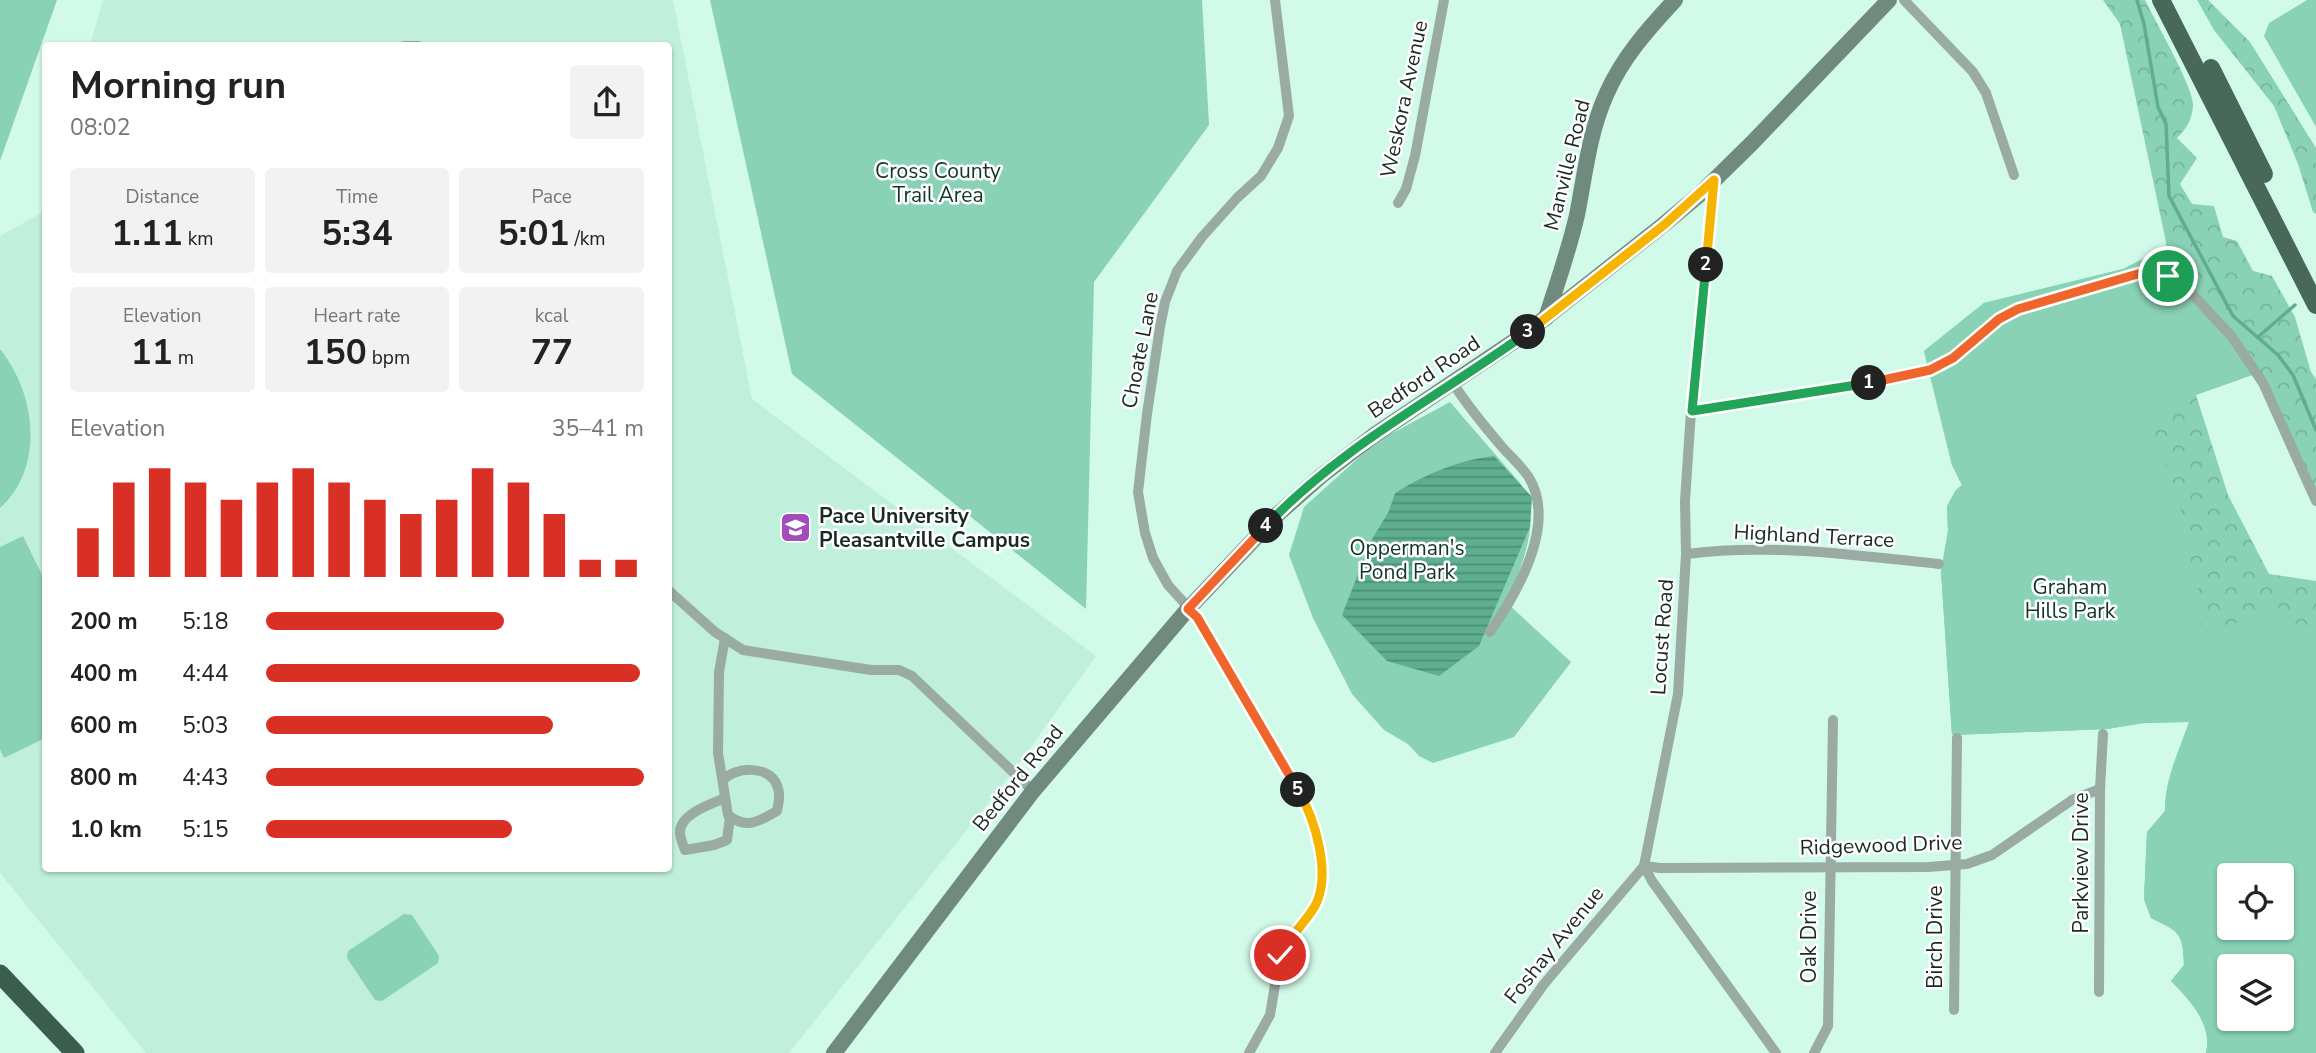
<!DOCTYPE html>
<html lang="en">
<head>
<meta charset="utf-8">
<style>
  :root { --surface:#fff; --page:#f2f2f2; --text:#222; --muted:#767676; --accent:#d93025 }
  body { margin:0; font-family:"Nunito Sans",sans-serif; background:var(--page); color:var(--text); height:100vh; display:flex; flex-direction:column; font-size:26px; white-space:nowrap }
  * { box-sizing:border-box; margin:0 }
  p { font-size:23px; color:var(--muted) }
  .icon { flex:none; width:38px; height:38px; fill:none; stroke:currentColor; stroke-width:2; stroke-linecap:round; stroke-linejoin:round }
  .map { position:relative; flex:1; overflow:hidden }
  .drawer { position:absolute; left:42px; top:42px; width:630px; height:830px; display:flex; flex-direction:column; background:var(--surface); border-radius:7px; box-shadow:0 2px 5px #0004 }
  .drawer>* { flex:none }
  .tools { position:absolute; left:2217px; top:863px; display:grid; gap:14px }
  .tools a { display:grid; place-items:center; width:77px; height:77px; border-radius:7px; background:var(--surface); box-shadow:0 2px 5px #0004; font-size:35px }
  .pin { position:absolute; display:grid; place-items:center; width:60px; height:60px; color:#fff; margin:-30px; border:4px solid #fff; border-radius:50%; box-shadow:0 2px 7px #0007 }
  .km { position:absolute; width:35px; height:35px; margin:-18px; border-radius:50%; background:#222; color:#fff; font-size:19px; line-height:35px; text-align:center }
  .round { display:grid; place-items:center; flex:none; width:74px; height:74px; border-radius:7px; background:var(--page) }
  .head { display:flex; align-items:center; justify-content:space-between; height:119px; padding:0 28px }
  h1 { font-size:38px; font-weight:700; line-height:52px }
  .metrics { display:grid; grid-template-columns:repeat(3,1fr); gap:10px; height:119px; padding:7px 28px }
  .metrics div { display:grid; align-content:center; border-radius:7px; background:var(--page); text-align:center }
  .metrics b { font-size:35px; font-weight:700 }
  .metrics small { font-size:19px; font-weight:400 }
  .metrics p { font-size:19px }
  .chart { height:196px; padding:14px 28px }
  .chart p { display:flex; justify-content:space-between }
  .chart svg { width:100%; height:126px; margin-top:7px; stroke:var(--accent); stroke-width:6 }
  ul { padding:0 28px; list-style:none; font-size:23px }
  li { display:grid; grid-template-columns:112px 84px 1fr; align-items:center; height:52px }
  li i { height:18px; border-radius:9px; background:var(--accent) }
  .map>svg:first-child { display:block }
  .built { fill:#c0f0db }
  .forest { fill:url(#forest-crowns); fill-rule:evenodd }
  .green { fill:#89d2b5; fill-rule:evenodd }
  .water { fill:url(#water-rules) }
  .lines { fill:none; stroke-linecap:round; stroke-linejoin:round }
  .stream { stroke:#5eae90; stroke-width:3.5 }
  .minor { stroke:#9aaba4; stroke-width:10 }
  .secondary { stroke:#718a7f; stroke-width:16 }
  .trunk { stroke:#47685a; stroke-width:18 }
  .motorway { stroke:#3a5d50; stroke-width:19 }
  .split-1-casing { stroke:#fff; stroke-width:14 }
  .split-2-casing { stroke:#fff; stroke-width:14 }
  .split-3-casing { stroke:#fff; stroke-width:14 }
  .split-4-casing { stroke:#fff; stroke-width:14 }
  .split-5-casing { stroke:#fff; stroke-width:14 }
  .split-6-casing { stroke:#fff; stroke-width:14 }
  .split-1 { stroke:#f0652b; stroke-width:9 }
  .split-2 { stroke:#22a559; stroke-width:9 }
  .split-3 { stroke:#f5b400; stroke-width:9 }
  .split-4 { stroke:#22a559; stroke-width:9 }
  .split-5 { stroke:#f0652b; stroke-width:9 }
  .split-6 { stroke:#f5b400; stroke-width:9 }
  .labels { text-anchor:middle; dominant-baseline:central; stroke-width:5; stroke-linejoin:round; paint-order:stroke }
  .street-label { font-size:21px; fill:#1a2a23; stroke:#fff }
  .park-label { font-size:21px; fill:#113629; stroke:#fff }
  .poi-label { font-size:21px; font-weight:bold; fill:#1a2a23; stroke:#fff; text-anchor:start }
</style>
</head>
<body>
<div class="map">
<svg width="2316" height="1053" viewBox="0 0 2316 1053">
  <defs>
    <pattern id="forest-crowns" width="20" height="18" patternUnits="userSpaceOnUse" patternTransform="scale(1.75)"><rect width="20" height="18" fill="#89d2b5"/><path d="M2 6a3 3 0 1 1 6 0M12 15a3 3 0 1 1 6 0" fill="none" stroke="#76b49b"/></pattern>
    <pattern id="water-rules" width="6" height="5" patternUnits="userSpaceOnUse" patternTransform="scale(1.75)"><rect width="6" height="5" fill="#5eae90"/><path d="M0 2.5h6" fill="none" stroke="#4d8e75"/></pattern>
  </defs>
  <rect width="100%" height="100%" fill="#d2fae9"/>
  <!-- built -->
  <path class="built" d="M103,0H673L752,399L1096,656L1013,772L789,1053H146L0,873V236L41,213L45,198L46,868H668V46L90,45Z"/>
  <!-- forest -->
  <g class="forest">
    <path d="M2103,0H2145C2154,19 2194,88 2193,105C2192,120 2187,128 2177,138L2197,158L2180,184L2192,204L2214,206L2223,237L2237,241L2253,271L2272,276L2295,317L2311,372L2316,379V504L2255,374L2196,395L2228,495L2269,574L2316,581V1053H2206C2213,1025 2190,1000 2171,981L2184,965C2183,932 2179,932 2151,918L2144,899L2147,832L2165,811C2165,778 2179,752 2189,722L2144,723L2107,729L1952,735L1941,572L1948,531L1947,506L1956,490L1962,485L1952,465L1924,351L1984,303L2123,269L2167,247L2120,24ZM2230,875H2282V928H2230ZM2230,966H2282V1018H2230Z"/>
    <path d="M2197,0H2208L2250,42L2316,148V214L2313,212L2298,164L2274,106L2214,30Z"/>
  </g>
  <!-- green -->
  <g class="green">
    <path d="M0,0H57L0,161Z"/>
    <path d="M710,0H1202L1209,125L1094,282L1086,609L792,374Z"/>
    <path d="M2307,0H2316V127L2264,36L2269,23Z"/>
    <path d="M2167,247L2201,281L2255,374L2147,412L2179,500L2188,550L2205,613L2199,630C2227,629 2254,617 2280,607L2286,633L2316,624V1053H2206C2213,1025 2190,1000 2171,981L2184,965C2183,932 2179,932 2151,918L2144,899L2147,832L2165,811C2165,778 2179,752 2189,722L2144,723L2107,729L1952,735L1941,572L1948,531L1947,506L1956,490L1962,485L1952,465L1924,351L1984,303L2123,269ZM2230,875H2282V928H2230ZM2230,966H2282V1018H2230Z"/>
    <path d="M0,349C36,394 45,467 0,508Z"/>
    <path d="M1450,402L1520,483C1544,521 1521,565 1507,603L1571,662L1514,737L1433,763L1419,756L1408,744L1384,730L1352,694L1313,618L1289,555L1304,507L1376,442Z"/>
    <path d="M23,536L45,581V738L4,758L0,749V547Z"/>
    <path d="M404,914L412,915L439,956L438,963L382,1001L375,1000L347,958L348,951Z"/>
  </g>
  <!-- water -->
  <path class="water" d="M1494,456L1532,497L1530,527L1479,646L1439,676L1387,661L1342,615L1371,541L1389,511L1395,493C1426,474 1458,460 1494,456Z"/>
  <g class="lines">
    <!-- stream -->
    <g class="stream">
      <path d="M2137,0L2144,24L2158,107L2166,124L2169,196L2233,316L2278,355L2293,375L2316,430"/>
      <path d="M2258,337L2295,305"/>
    </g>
    <!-- minor -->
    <g class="minor">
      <path d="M1904,0L1973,72L1986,93L2014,175"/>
      <path d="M405,46H418"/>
      <path d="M1715,180L1691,411L1685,501L1686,554L1678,694L1644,866L1652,881L1776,1053"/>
      <path d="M1398,203L1406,189L1415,156L1444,0"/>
      <path d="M1453,383C1468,407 1485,427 1503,448C1511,457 1521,466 1528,476C1558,523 1517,593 1490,632"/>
      <path d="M1691,411L1851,386L1930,370L1953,358L1999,319L2018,309L2141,273L2154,272L2168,276L2182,283L2232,337L2263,383L2316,501"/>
      <path d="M1686,554C1770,543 1855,555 1939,564"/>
      <path d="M668,590L715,632L743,650L871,670H899L912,676L1033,791"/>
      <path d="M723,780C735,767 766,765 776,783C781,793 779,801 777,811C759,821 747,830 728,815L718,753L719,672L725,638"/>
      <path d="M725,798C711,804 680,814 680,832C680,837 683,845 685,850L714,845L727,840L730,817"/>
      <path d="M1644,866L1660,868L1928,867L1967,864L1992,855L2072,800L2100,789"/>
      <path d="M2099,992L2100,789L2103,734"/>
      <path d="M1954,1010L1957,738"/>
      <path d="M1249,1053L1270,1015L1280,955L1318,899L1321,873L1316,833L1304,799L1197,617L1168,585L1153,558L1145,533L1138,492L1147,414L1160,327L1165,302L1177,271L1202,237L1237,198L1261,176L1278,148L1289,116L1275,0"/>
      <path d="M1495,1053L1544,984L1644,866"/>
      <path d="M1814,1053L1828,1026L1833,720"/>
    </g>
    <!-- secondary -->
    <g class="secondary">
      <path d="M1546,318C1557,284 1569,250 1577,215C1585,175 1589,133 1606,95C1622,58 1648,29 1675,0"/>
      <path d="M834,1053L1033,791L1188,609L1278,514L1321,476L1373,436L1525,334L1663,225L1699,195L1752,143L1889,0"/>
    </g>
    <!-- trunk -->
    <g class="trunk">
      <path d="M2161,0L2316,305"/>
      <path d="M2211,68L2264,174"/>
    </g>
    <!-- motorway -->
    <path class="motorway" d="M0,974L75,1053"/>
  </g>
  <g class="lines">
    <defs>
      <path id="split-1" d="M1869,383L1930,370L1953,358L1999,319L2018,309L2141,273L2154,272L2168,276"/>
      <path id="split-2" d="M1706,265L1692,411L1869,383"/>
      <path id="split-3" d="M1528,332L1664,225L1714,180L1706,265"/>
      <path id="split-4" d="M1266,526C1341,446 1440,396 1528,332"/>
      <path id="split-5" d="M1266,526L1188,609L1197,617L1298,790"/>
      <path id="split-6" d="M1280,955C1289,937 1305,923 1315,906C1332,874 1315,819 1298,790"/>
    </defs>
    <!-- split-1 casing -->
    <use href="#split-1" class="split-1-casing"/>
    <!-- split-2 casing -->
    <use href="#split-2" class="split-2-casing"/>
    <!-- split-3 casing -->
    <use href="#split-3" class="split-3-casing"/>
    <!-- split-4 casing -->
    <use href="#split-4" class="split-4-casing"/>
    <!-- split-5 casing -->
    <use href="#split-5" class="split-5-casing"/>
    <!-- split-6 casing -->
    <use href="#split-6" class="split-6-casing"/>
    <!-- split-1 -->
    <use href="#split-1" class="split-1"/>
    <!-- split-2 -->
    <use href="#split-2" class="split-2"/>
    <!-- split-3 -->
    <use href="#split-3" class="split-3"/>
    <!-- split-4 -->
    <use href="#split-4" class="split-4"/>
    <!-- split-5 -->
    <use href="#split-5" class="split-5"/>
    <!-- split-6 -->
    <use href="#split-6" class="split-6"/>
  </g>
  <!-- icons -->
  <defs>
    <symbol id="university-square" viewBox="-11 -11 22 22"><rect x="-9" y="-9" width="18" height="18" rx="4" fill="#a24dbc" stroke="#fff"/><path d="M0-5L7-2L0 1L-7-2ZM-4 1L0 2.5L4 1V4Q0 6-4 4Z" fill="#fff"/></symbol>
  </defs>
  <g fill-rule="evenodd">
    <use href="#university-square" x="778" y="510" width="35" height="35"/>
  </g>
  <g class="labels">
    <!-- street labels -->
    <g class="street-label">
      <text transform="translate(1404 99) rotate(-78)">Weskora Avenue</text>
      <text transform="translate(1567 165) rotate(-76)">Manville Road</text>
      <text transform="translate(1140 350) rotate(-79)">Choate Lane</text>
      <text transform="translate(1424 377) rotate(-34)">Bedford Road</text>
      <text transform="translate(1814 536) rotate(3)">Highland Terrace</text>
      <text transform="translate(1662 637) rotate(-86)">Locust Road</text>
      <text transform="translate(1018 778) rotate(-51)">Bedford Road</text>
      <text transform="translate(1881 845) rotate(-2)">Ridgewood Drive</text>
      <text transform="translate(2081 863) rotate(-90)">Parkview Drive</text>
      <text transform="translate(1809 937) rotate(-90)">Oak Drive</text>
      <text transform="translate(1935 937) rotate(-90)">Birch Drive</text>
      <text transform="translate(1554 945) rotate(-51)">Foshay Avenue</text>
    </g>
    <!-- park labels -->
    <g class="park-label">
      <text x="938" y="171">Cross County<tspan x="938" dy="24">Trail Area</tspan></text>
      <text x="1407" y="548">Opperman's<tspan x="1407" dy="24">Pond Park</tspan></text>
      <text x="2070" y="587">Graham<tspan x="2070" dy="24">Hills Park</tspan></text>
    </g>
    <!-- poi labels -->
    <g class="poi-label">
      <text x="819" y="516">Pace University<tspan x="819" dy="24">Pleasantville Campus</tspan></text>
    </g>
  </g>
</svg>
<div class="tools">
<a><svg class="icon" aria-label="locate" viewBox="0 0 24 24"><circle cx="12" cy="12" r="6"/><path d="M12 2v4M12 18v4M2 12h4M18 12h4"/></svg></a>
<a><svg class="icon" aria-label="layers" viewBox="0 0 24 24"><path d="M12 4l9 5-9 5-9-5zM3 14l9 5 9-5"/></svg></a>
</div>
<div class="pin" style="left:2168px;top:276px;background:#1e9e55"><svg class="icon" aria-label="arrive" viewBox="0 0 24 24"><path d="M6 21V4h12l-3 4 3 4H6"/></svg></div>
<div class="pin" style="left:1280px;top:955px;background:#d93025"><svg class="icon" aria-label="check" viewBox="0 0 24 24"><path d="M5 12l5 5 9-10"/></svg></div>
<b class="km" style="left:1869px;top:383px">1</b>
<b class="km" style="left:1706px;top:265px">2</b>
<b class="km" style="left:1528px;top:332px">3</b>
<b class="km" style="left:1266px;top:526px">4</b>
<b class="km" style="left:1298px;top:790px">5</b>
<section class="drawer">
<div class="head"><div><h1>Morning run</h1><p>08:02</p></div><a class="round"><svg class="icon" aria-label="share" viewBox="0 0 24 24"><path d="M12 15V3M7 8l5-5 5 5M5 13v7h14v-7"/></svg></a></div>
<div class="metrics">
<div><p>Distance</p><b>1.11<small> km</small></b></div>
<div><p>Time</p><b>5:34</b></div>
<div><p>Pace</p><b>5:01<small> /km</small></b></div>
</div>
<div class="metrics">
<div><p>Elevation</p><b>11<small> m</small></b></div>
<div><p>Heart rate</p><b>150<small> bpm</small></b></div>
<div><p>kcal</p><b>77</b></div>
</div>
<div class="chart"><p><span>Elevation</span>35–41 m</p>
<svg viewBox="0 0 160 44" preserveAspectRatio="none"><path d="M5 44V27M15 44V11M25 44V6M35 44V11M45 44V17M55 44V11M65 44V6M75 44V11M85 44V17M95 44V22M105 44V17M115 44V6M125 44V11M135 44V22M145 44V38M155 44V38"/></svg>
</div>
<ul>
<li><b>200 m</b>5:18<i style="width:63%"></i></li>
<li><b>400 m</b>4:44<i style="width:99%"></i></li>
<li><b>600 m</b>5:03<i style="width:76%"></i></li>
<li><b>800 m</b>4:43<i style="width:100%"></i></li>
<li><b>1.0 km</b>5:15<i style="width:65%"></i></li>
</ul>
</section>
</div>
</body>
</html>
